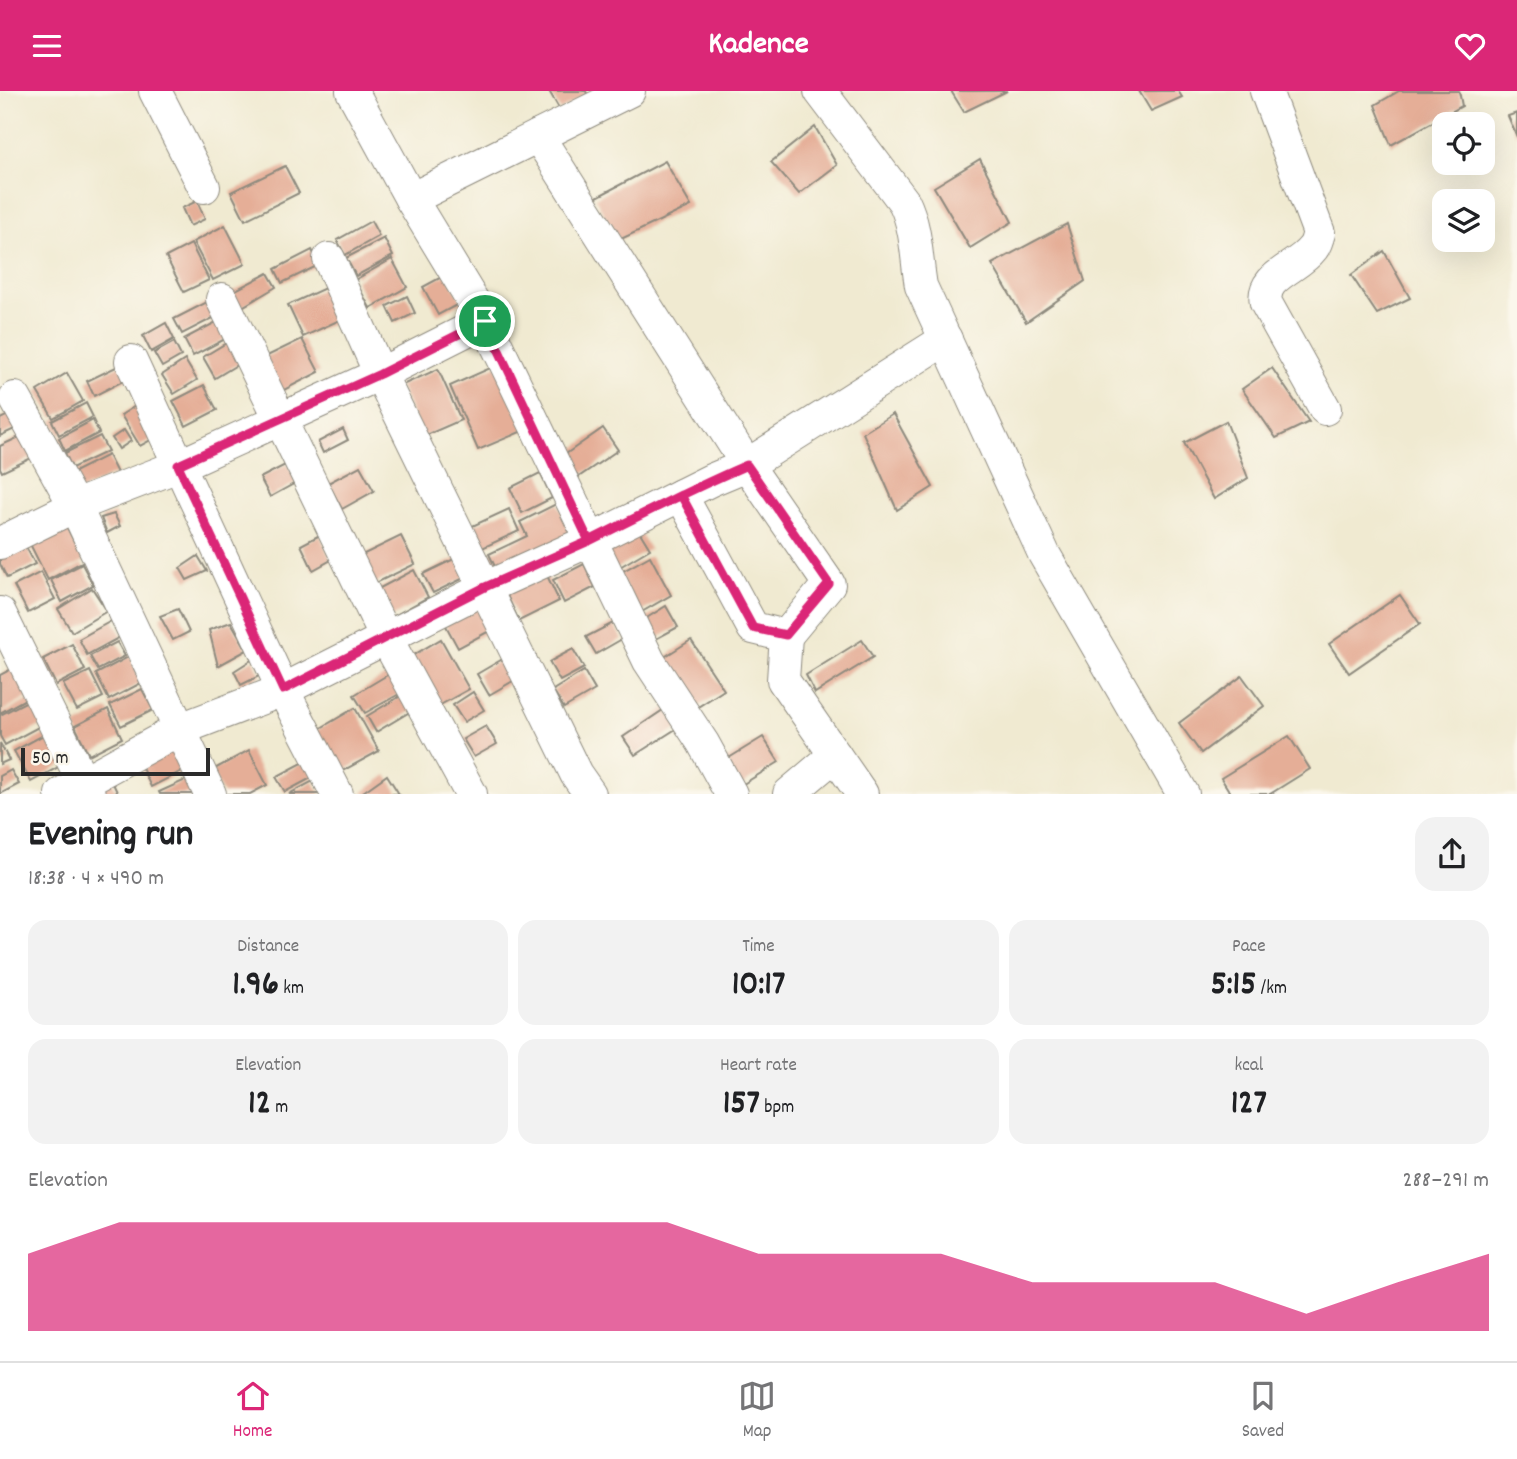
<!DOCTYPE html>
<html lang="en">
<head>
<meta charset="utf-8">
<style>
  :root { --surface:#fff; --page:#f2f2f2; --text:#202124; --muted:#757577; --line:#e0e0e0; --accent:#db2777 }
  body { margin:0; font-family:Dekko,sans-serif; background:var(--page); color:var(--text); height:100vh; display:flex; flex-direction:column; font-size:26px; white-space:nowrap }
  * { box-sizing:border-box; margin:0 }
  p { font-size:23px; color:var(--muted) }
  .icon { flex:none; width:38px; height:38px; fill:none; stroke:currentColor; stroke-width:2; stroke-linecap:round; stroke-linejoin:round }
  .map { position:relative; height:703px; overflow:hidden }
  .side { display:flex; flex-direction:column; background:var(--surface); flex:1 }
  .side>* { flex:none }
  .tools { position:absolute; left:1432px; top:21px; display:grid; gap:14px }
  .tools a { display:grid; place-items:center; width:63px; height:63px; border-radius:14px; background:var(--surface); box-shadow:0 7px 28px #0002; font-size:35px }
  .scale { position:absolute; left:21px; bottom:18px; width:189px; box-sizing:border-box; padding-left:7px; border:4px solid #2b2b2b; border-top:0; font-size:19px; line-height:24px; white-space:nowrap; color:#2b2b2b; -webkit-text-stroke:5px #fbf7ec; paint-order:stroke }
  .pin { position:absolute; display:grid; place-items:center; width:60px; height:60px; color:#fff; margin:-30px; border:4px solid #fff; border-radius:50%; box-shadow:0 2px 7px #0007 }
  .round { display:grid; place-items:center; flex:none; width:74px; height:74px; border-radius:21px; background:var(--page) }
  .summary { display:flex; align-items:center; justify-content:space-between; height:119px; padding:0 28px }
  h1 { font-size:38px; font-weight:800; line-height:52px }
  .figures { display:grid; grid-template-columns:repeat(3,1fr); gap:10px; height:119px; padding:7px 28px }
  .figures div { display:grid; align-content:center; border-radius:18px; background:var(--page); text-align:center }
  .figures b { font-size:35px; font-weight:800 }
  .figures small { font-size:19px; font-weight:400 }
  .figures p { font-size:19px }
  .chart { height:196px; padding:14px 28px }
  .chart p { display:flex; justify-content:space-between }
  .chart svg { width:100%; height:126px; margin-top:7px; fill:var(--accent); opacity:.7 }
  header { display:flex; justify-content:space-between; align-items:center; height:91px; padding:0 28px; background:var(--accent); color:#fff; font-size:32px; font-weight:800 }
  .tab-bar { display:flex; justify-content:space-around; align-items:center; height:98px; border-top:2px solid var(--line); background:var(--surface); font-size:19px; color:var(--muted) }
  .tab-bar a { display:grid; justify-items:center; gap:4px }
  .tab-bar .active { color:var(--accent) }
  .map>svg:first-child { display:block }
  .building { fill:#e5ae97 }
  .lines { fill:none; stroke-linecap:round; stroke-linejoin:round }
  .minor-casing { stroke:#8e8a7e; stroke-width:34 }
  .minor { stroke:#fff; stroke-width:32 }
  .route-casing { stroke:#fff; stroke-width:14 }
  .route { stroke:#db2777; stroke-width:9 }
</style>
</head>
<body>
<header><svg class="icon" aria-label="menu" viewBox="0 0 24 24"><path d="M4 6h16M4 12h16M4 18h16"/></svg>Kadence<svg class="icon" aria-label="heart" viewBox="0 0 24 24"><path d="M12 20l-8-8c-3-5 5-10 8-4 3-6 11-1 8 4z"/></svg></header>
<div class="map">
<svg width="1517" height="703" viewBox="0 0 1517 703">
  <rect width="100%" height="100%" fill="#fbf7ec"/>
  <filter id="ink" filterUnits="userSpaceOnUse"><feTurbulence type="fractalNoise" baseFrequency=".0143" numOctaves="2"/><feDisplacementMap in="SourceGraphic" scale="14" xChannelSelector="R" yChannelSelector="G"/><feConvolveMatrix kernelMatrix="1 2 1 2 8 2 1 2 1" color-interpolation-filters="sRGB"/></filter>
  <filter id="wash" filterUnits="userSpaceOnUse"><feTurbulence type="fractalNoise" baseFrequency=".00686" numOctaves="4" result="noise"/><feDisplacementMap in="SourceGraphic" scale="28" xChannelSelector="R" yChannelSelector="G"/><feGaussianBlur stdDeviation="1.57" result="paint"/><feColorMatrix in="noise" values="0 0 0 0 0 0 0 0 0 0 0 0 0 0 0 0 0 1.4 0 .05"/><feComposite in="paint" operator="in"/></filter>
  <g filter="url(#wash)">
    <rect width="100%" height="100%" fill="#f0ead1"/>
    <g id="blocks">
      <!-- building -->
      <g class="building">
        <path d="M549,0H586L587,3L560,19Z"/>
        <path d="M951,0H1007L964,21Z"/>
        <path d="M1139,0H1178L1182,6L1151,20Z"/>
        <path d="M1399,0H1459L1462,15L1391,54L1375,14Z"/>
        <path d="M1517,22V46L1508,25Z"/>
        <path d="M815,36L837,74L799,103L771,71Z"/>
        <path d="M980,68L1012,131L970,157L934,96Z"/>
        <path d="M665,70L691,115L619,149L595,107Z"/>
        <path d="M285,75L299,102L245,129L231,101Z"/>
        <path d="M197,110L205,128L190,135L182,117Z"/>
        <path d="M371,130L379,145L345,164L337,149Z"/>
        <path d="M1067,133L1085,190L1026,231L992,173Z"/>
        <path d="M225,134L245,173L213,189L193,151Z"/>
        <path d="M384,147L393,165L356,185L346,167Z"/>
        <path d="M191,153L209,189L184,201L166,166Z"/>
        <path d="M312,159L319,174L282,192L275,178Z"/>
        <path d="M1384,160L1410,207L1377,223L1351,184Z"/>
        <path d="M392,168L407,196L370,217L355,189Z"/>
        <path d="M268,182L276,196L237,219L228,203Z"/>
        <path d="M447,183L462,211L438,224L423,196Z"/>
        <path d="M327,196L342,228L303,246L288,214Z"/>
        <path d="M407,205L415,222L395,232L387,215Z"/>
        <path d="M209,210L217,225L182,243L174,228Z"/>
        <path d="M220,229L229,246L193,265L184,248Z"/>
        <path d="M166,232L174,248L151,261L143,245Z"/>
        <path d="M302,248L319,281L280,301L263,267Z"/>
        <path d="M174,251L181,265L162,276L154,262Z"/>
        <path d="M228,251L240,272L215,287L203,266Z"/>
        <path d="M185,269L197,289L174,303L162,284Z"/>
        <path d="M120,274L127,288L94,305L87,290Z"/>
        <path d="M497,274L525,339L478,359L450,295Z"/>
        <path d="M1272,277L1309,331L1276,347L1242,298Z"/>
        <path d="M438,278L461,329L422,346L400,295Z"/>
        <path d="M67,282L83,310L53,327L37,300Z"/>
        <path d="M204,294L217,319L186,335L173,310Z"/>
        <path d="M86,312L93,326L59,344L52,330Z"/>
        <path d="M140,312L160,344L140,355L121,324Z"/>
        <path d="M16,320L23,334L0,345V328Z"/>
        <path d="M893,323L933,396L897,419L863,342Z"/>
        <path d="M93,329L99,342L65,360L59,347Z"/>
        <path d="M1226,330L1248,387L1214,408L1184,352Z"/>
        <path d="M603,337L618,359L577,387L563,365Z"/>
        <path d="M343,338L348,349L323,362L318,351Z"/>
        <path d="M124,339L131,350L119,358L112,347Z"/>
        <path d="M30,341L40,363L2,381L0,377V355Z"/>
        <path d="M100,345L108,360L72,377L65,362Z"/>
        <path d="M108,364L117,382L80,400L72,382Z"/>
        <path d="M287,373L297,391L270,406L260,387Z"/>
        <path d="M360,375L374,400L342,418L328,392Z"/>
        <path d="M540,382L552,407L522,422L510,397Z"/>
        <path d="M558,412L573,445L498,482L489,463L527,445L520,431Z"/>
        <path d="M509,418L519,440L478,459L468,437Z"/>
        <path d="M114,423L120,435L107,442L101,427Z"/>
        <path d="M62,427L84,470L48,489L26,445Z"/>
        <path d="M636,435L650,458L613,480L599,457Z"/>
        <path d="M320,444L331,469L313,479L301,454Z"/>
        <path d="M401,445L415,473L374,493L360,465Z"/>
        <path d="M24,452L35,473L7,487L0,473V464Z"/>
        <path d="M198,465L207,480L187,489L180,477Z"/>
        <path d="M650,465L671,504L640,522L618,483Z"/>
        <path d="M458,466L468,485L433,502L423,483Z"/>
        <path d="M82,473L93,494L62,511L51,489Z"/>
        <path d="M584,473L595,496L564,512L553,489Z"/>
        <path d="M544,478L559,510L519,530L504,498Z"/>
        <path d="M414,479L428,506L392,526L378,498Z"/>
        <path d="M41,481L55,508L28,522L14,495Z"/>
        <path d="M92,497L107,520L72,541L58,518Z"/>
        <path d="M1400,504L1420,533L1349,582L1329,553Z"/>
        <path d="M481,515L493,538L458,557L445,533Z"/>
        <path d="M666,515L678,536L656,548L645,528Z"/>
        <path d="M178,518L189,541L173,549L160,525Z"/>
        <path d="M113,529L122,545L87,564L79,548Z"/>
        <path d="M231,531L247,559L218,575L209,539Z"/>
        <path d="M613,532L622,548L596,563L586,546Z"/>
        <path d="M441,548L469,598L433,618L405,569Z"/>
        <path d="M691,549L724,599L690,621L658,570Z"/>
        <path d="M862,549L873,566L815,602L806,584Z"/>
        <path d="M117,551L125,565L98,579L90,565Z"/>
        <path d="M72,553L85,579L56,594L43,568Z"/>
        <path d="M573,558L584,577L560,590L549,571Z"/>
        <path d="M130,565L143,591L109,609L96,583Z"/>
        <path d="M506,566L518,587L489,604L477,583Z"/>
        <path d="M253,568L261,584L241,594L234,580Z"/>
        <path d="M15,576L31,605L0,622V584Z"/>
        <path d="M90,580L103,606L77,619L63,593Z"/>
        <path d="M584,580L595,599L564,617L553,599Z"/>
        <path d="M389,583L401,602L365,622L354,604Z"/>
        <path d="M1242,585L1264,615L1201,662L1179,632Z"/>
        <path d="M142,598L153,619L121,635L110,614Z"/>
        <path d="M473,601L484,619L464,631L453,614Z"/>
        <path d="M404,603L413,619L376,641L367,625Z"/>
        <path d="M33,607L46,632L5,654L0,645V624Z"/>
        <path d="M355,617L379,660L337,683L314,641Z"/>
        <path d="M666,617L679,636L635,664L623,646Z"/>
        <path d="M108,618L122,647L89,664L75,635Z"/>
        <path d="M486,635L497,653L474,666L463,648Z"/>
        <path d="M47,642L64,673L31,691L14,660Z"/>
        <path d="M1289,645L1310,678L1270,703H1231L1221,687Z"/>
        <path d="M763,646L779,671L740,695L724,670Z"/>
        <path d="M0,652L9,669L0,673Z"/>
        <path d="M171,652L184,679L151,696L138,669Z"/>
        <path d="M249,659L267,694L250,703H223L211,680Z"/>
        <path d="M306,670L315,685L285,701L276,686Z"/>
        <path d="M11,679L19,693L0,703V685Z"/>
        <path d="M109,684L118,703H96Z"/>
        <path d="M387,684L399,703H364L363,701Z"/>
        <path d="M192,686L200,703H160L159,701Z"/>
        <path d="M313,690L321,703H289Z"/>
      </g>
    </g>
  </g>
  <g filter="url(#ink)">
    <use href="#blocks" fill-opacity="0" stroke="#8e8a7e" stroke-width="2"/>
    <g class="lines">
      <defs>
        <g id="minor">
          <path d="M155,0L204,96"/>
          <path d="M352,0L411,108L485,230L649,570L703,652L731,703"/>
          <path d="M820,0L904,111C917,138 916,166 921,195L1044,463L1183,703"/>
          <path d="M1266,0L1319,142C1317,148 1316,154 1312,158C1298,177 1260,185 1266,212L1325,318"/>
          <path d="M538,45L747,374L829,493L786,545"/>
          <path d="M411,108L629,0"/>
          <path d="M329,168L380,283L576,683L590,703"/>
          <path d="M222,208L386,547L471,703"/>
          <path d="M131,270L283,599L337,703"/>
          <path d="M15,307L75,415L210,703"/>
          <path d="M681,404L753,537L786,545L783,589L862,703"/>
          <path d="M0,452L75,415L178,375L380,283L485,230"/>
          <path d="M0,522L89,703"/>
          <path d="M61,703L178,639L283,599L485,497L589,450L711,389L747,374L946,248"/>
          <path d="M789,703L835,664"/>
        </g>
      </defs>
      <!-- minor casing -->
      <use href="#minor" class="minor-casing"/>
      <!-- minor -->
      <use href="#minor" class="minor"/>
    </g>
  </g>
  <g class="lines" filter="url(#ink)">
    <defs>
      <path id="route" d="M485,230L380,283L178,374L283,599L485,496L589,450L681,404L753,537L786,544L829,493L747,374C693,397 641,424 589,450L485,230"/>
    </defs>
    <!-- route casing -->
    <use href="#route" class="route-casing"/>
    <!-- route -->
    <use href="#route" class="route"/>
  </g>
</svg>
<div class="tools">
<a><svg class="icon" aria-label="locate" viewBox="0 0 24 24"><circle cx="12" cy="12" r="6"/><path d="M12 2v4M12 18v4M2 12h4M18 12h4"/></svg></a>
<a><svg class="icon" aria-label="layers" viewBox="0 0 24 24"><path d="M12 4l9 5-9 5-9-5zM3 14l9 5 9-5"/></svg></a>
</div>
<div class="scale">50 m</div>
<div class="pin" style="left:485px;top:230px;background:#1e9e55"><svg class="icon" aria-label="arrive" viewBox="0 0 24 24"><path d="M6 21V4h12l-3 4 3 4H6"/></svg></div>
</div>
<section class="side">
<div class="summary"><div><h1>Evening run</h1><p>18:38 · 4 × 490 m</p></div><a class="round"><svg class="icon" aria-label="share" viewBox="0 0 24 24"><path d="M12 15V3M7 8l5-5 5 5M5 13v7h14v-7"/></svg></a></div>
<div class="figures">
<div><p>Distance</p><b>1.96<small> km</small></b></div>
<div><p>Time</p><b>10:17</b></div>
<div><p>Pace</p><b>5:15<small> /km</small></b></div>
</div>
<div class="figures">
<div><p>Elevation</p><b>12<small> m</small></b></div>
<div><p>Heart rate</p><b>157<small> bpm</small></b></div>
<div><p>kcal</p><b>127</b></div>
</div>
<div class="chart"><p><span>Elevation</span>288–291 m</p>
<svg viewBox="0 0 160 44" preserveAspectRatio="none"><path d="M0 44V17L10 6L20 6L30 6L40 6L50 6L60 6L70 6L80 17L90 17L100 17L110 27L120 27L130 27L140 38L150 27L160 17V44z"/></svg>
</div>
</section>
<nav class="tab-bar">
<a class="active"><svg class="icon" aria-label="home" viewBox="0 0 24 24"><path d="M3 11l9-7 9 7M6 9v11h12V9"/></svg>Home</a>
<a><svg class="icon" aria-label="map" viewBox="0 0 24 24"><path d="M3 6l6-2 6 2 6-2v14l-6 2-6-2-6 2zM9 4v14M15 6v14"/></svg>Map</a>
<a><svg class="icon" aria-label="saved" viewBox="0 0 24 24"><path d="M7 4h10v16l-5-4-5 4z"/></svg>Saved</a>
</nav>
</body>
</html>
